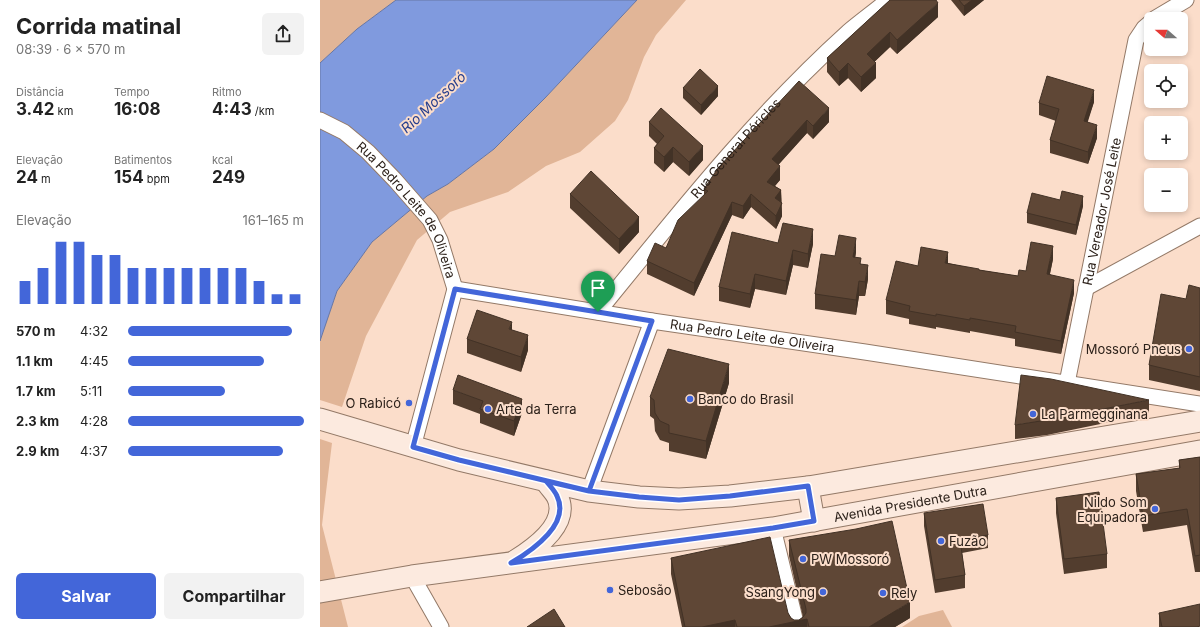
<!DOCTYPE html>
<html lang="pt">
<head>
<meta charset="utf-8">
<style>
  :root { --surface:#fff; --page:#f2f2f2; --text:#222; --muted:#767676; --accent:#4366d9 }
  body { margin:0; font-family:Inter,sans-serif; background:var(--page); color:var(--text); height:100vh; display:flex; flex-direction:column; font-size:15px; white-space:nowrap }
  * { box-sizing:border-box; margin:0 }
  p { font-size:13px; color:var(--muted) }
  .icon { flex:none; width:22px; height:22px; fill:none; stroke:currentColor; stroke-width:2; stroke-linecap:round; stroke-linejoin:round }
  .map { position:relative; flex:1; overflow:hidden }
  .panel { display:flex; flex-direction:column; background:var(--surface); width:320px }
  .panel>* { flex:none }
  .needle { width:26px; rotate:290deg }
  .fabs { position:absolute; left:824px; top:12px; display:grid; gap:8px }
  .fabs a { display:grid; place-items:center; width:44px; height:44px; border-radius:6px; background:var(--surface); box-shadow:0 2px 6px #0003; font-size:20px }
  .pin { position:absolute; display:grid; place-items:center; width:34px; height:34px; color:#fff; margin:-41px -17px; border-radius:50% 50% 50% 0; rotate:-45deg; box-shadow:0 0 4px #0007 }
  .pin .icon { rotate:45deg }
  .round { display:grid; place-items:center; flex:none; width:42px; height:42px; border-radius:6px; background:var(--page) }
  .overview { display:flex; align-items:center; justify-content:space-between; height:68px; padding:0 16px }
  h1 { font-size:22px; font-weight:700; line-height:30px }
  .metrics { display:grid; grid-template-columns:repeat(3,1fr); gap:6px; height:68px; padding:4px 16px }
  .metrics div { display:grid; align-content:center }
  .metrics b { font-size:17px; font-weight:700 }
  .metrics small { font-size:11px; font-weight:400 }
  .metrics p { font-size:11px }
  .chart { height:112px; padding:8px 16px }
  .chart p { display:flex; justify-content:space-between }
  .chart svg { width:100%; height:72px; margin-top:4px; stroke:var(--accent); stroke-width:6 }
  .button { display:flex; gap:8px; margin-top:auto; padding:8px 16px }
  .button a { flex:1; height:46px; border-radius:6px; background:var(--accent); color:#fff; font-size:16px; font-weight:700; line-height:46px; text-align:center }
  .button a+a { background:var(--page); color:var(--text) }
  ul { padding:0 16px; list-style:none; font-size:13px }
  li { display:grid; grid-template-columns:64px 48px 1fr; align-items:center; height:30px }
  li i { height:10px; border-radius:5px; background:var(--accent) }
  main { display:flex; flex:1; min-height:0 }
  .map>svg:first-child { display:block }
  .green { fill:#e1b597 }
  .water { fill:#809ade; stroke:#6776a3 }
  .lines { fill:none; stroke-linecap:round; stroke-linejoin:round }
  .minor-casing { stroke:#937967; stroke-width:17 }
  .secondary-casing { stroke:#937967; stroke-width:23 }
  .minor { stroke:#fff; stroke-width:15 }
  .secondary { stroke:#fceadf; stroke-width:21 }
  .wall { fill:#523d2e }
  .shaded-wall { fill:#423226 }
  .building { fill:#5f4736; stroke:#423226 }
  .route-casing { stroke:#fff; stroke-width:8 }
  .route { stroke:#4366d9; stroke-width:5 }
  .poi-dot { fill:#4366d9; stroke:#fbddca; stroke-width:1.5 }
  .labels { text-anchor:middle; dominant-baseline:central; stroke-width:4; stroke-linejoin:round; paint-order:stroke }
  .street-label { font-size:13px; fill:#2c211a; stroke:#fbddca }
  .poi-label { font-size:13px; fill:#2c211a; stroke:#fbddca; text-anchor:start }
  .water-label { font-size:14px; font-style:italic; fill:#263e8d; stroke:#fbddca }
</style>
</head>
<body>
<main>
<section class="panel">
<div class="overview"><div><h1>Corrida matinal</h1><p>08:39 · 6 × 570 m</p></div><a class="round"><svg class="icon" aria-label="share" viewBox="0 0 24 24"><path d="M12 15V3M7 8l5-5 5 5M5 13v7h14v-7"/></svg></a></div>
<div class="metrics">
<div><p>Distância</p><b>3.42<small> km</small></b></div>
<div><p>Tempo</p><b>16:08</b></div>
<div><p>Ritmo</p><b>4:43<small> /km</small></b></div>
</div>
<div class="metrics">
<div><p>Elevação</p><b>24<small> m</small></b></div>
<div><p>Batimentos</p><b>154<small> bpm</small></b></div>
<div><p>kcal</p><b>249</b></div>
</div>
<div class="chart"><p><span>Elevação</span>161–165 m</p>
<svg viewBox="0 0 160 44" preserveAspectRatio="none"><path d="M5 44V30M15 44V22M25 44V6M35 44V6M45 44V14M55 44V14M65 44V22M75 44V22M85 44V22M95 44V22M105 44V22M115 44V22M125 44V22M135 44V30M145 44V38M155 44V38"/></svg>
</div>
<ul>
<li><b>570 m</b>4:32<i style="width:93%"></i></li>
<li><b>1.1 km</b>4:45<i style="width:77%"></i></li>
<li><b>1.7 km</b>5:11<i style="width:55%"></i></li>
<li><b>2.3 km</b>4:28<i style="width:100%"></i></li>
<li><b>2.9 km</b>4:37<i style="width:88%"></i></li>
</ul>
<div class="button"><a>Salvar</a><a>Compartilhar</a></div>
</section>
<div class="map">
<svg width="880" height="627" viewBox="0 0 880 627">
  <rect width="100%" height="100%" fill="#fbddca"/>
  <!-- green -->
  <g class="green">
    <path d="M0,0H76L37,29L0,63Z"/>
    <path d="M317,0H366L336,35L324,57L308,100L295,121L260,152L226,166L188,192L130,212L97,240L46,336L22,407L0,400V341L17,291L52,242L107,196L128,184L174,149L225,98Z"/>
    <path d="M0,439L12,443L2,525L28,627H0Z"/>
    <path d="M623,610L632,627H582L599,616Z"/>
  </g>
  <!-- water -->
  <path class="water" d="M76,0H317L225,98L174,149L128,184L107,196L52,242L17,291L0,341V63L37,29Z"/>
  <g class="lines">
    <defs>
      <g id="minor">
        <path d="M834,19L866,0"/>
        <path id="s1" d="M0,120L24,132L48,152L75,180L110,220L120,240L135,289"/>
        <path d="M766,288L880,226"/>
        <path id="s2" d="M135,289L332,321L545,352L880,404"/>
        <path id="s3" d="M278,312C357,215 435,116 528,32C541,21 555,11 568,0"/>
        <path id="s4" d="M747,383L816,40L824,28L831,22"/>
        <path d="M93,447L135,289"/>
        <path d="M269,491L332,321"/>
        <path d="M453,528L477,627"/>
        <path d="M92,576L121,627"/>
      </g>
      <g id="secondary">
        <path d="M0,419L139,460L269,491L319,497L359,499L410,496L488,487L880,421"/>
        <path d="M488,487L494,521"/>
        <path d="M195,561C214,549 251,523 237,496C234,491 229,486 226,481"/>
        <path id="s5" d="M0,592L92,576L453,528L880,451"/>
      </g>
    </defs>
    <!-- minor casing -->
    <use href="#minor" class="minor-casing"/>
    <!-- secondary casing -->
    <use href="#secondary" class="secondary-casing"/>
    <!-- minor -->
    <use href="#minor" class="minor"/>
    <!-- secondary -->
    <use href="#secondary" class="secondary"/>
  </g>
  <!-- wall -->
  <g class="wall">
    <path d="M570,0L618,17L577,54L570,47L554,62L556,78L541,92L528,78L519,86L507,72V58Z"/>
    <path d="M631,0H664L644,16Z"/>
    <path d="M479,81L509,122L493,139L487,133L458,165L460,180L455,186L461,190L462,216L456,229L431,207L423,219L412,215L374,296L327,274V261L346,248L384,195V189Z"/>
    <path d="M363,88L398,96L381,115L363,98Z"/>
    <path d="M774,102L767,122L777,138L768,164L730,153V140L736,121L719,115V103Z"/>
    <path d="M329,122L383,160L369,176L353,162L344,172L334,163V148L337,144L329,136Z"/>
    <path d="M250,194L319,232L299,254L250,208Z"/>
    <path d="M740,200L763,206L756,235L707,223V213Z"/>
    <path d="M458,243L493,244L488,268L473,265L466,295L435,289L430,308L399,301V287Z"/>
    <path d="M536,252L535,258L541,264L548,279L545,296H539L536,315L495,309V294L515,256Z"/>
    <path d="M733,259L730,274L754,293L741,354L695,346V339L650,331V333L616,327V329L589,324V319L566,314V300L628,263L659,270L698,276L706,271Z"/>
    <path d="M880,288V391L829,380V365L866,299Z"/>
    <path d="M192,330L208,350L201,372L147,353V339Z"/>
    <path d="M409,383L386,459L349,451V443L340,440L335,431L334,419L330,416V397Z"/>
    <path d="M133,390L202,413L194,436L160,423V414L133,404Z"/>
    <path d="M829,400V414L727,435L695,439V425Z"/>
    <path d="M880,457V572H875L867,525L823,532L816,491V474L859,468V460Z"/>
    <path d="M736,498L787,554V568L744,574L736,513Z"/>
    <path d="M604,513L668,535V548L642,553L645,575V588L615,593L604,526Z"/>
    <path d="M469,540L590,618L575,627H362L351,574V558L468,613L471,618L474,620H479L483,617L469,556Z"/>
    <path d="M839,613L880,627H839Z"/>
  </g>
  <!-- shaded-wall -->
  <g class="shaded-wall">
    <path d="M652,0H664L644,16V6Z"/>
    <path d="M618,3V17L577,54V40Z"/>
    <path d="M570,32V47L547,69V54Z"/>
    <path d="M528,63V78L519,86V72Z"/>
    <path d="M556,63V78L541,92V77Z"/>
    <path d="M398,86V96L381,115V105Z"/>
    <path d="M774,90V102L764,134V121Z"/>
    <path d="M509,108V122L493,139V126Z"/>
    <path d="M487,120V133L452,172V159Z"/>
    <path d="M777,125V138L768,164V152Z"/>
    <path d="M383,146V160L369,176V162Z"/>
    <path d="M353,147V162L344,172V157Z"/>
    <path d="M460,166V180L447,195V182Z"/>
    <path d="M461,190L462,216L456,229L455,198Z"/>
    <path d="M431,194V207L423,219V206Z"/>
    <path d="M763,196V206L756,235V225Z"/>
    <path d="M412,202V215L374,296V283Z"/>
    <path d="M319,217V232L299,254V239Z"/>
    <path d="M493,229V244L488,268V254Z"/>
    <path d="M536,238V252L533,272V257Z"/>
    <path d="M733,246V259L727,287V274Z"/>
    <path d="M473,250V265L466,295V281Z"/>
    <path d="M628,252V265L625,263Z"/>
    <path d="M548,265V279L545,296V282Z"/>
    <path d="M435,274V289L430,308V294Z"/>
    <path d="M754,280V293L741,354V341Z"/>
    <path d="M539,281V296L536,315V300Z"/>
    <path d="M192,322V336L189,329Z"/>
    <path d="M208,335V350L201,372V357Z"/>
    <path d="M409,364V383L386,459V441Z"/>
    <path d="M202,399V413L194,436V421Z"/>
    <path d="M590,602V618L575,627H549Z"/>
    <path d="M487,619V627H449Z"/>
    <path d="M415,620V627H382Z"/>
  </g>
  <!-- building -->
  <g class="building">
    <path d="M570,0H616L618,3L577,40L570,32L547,54L556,63L541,77L528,63L519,72L507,58Z"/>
    <path d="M639,0H652L644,6Z"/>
    <path d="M380,69L398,86L381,105L363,88Z"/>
    <path d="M727,76L774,90L764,121L777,125L768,152L730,140L739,109L719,103Z"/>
    <path d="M479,81L509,108L493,126L487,120L452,159L460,166L447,182L461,190L455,198L462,203L456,216L431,194L423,206L412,202L374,283L327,261L335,243L346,248L358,220L388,191L384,189L398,168Z"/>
    <path d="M341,108L383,146L369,162L353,147L344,157L334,148L344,136L329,122Z"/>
    <path d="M271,171L319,217L299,239L250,194Z"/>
    <path d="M742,191L763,196L756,225L707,213L712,193L740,200Z"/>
    <path d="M463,223L493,229L488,254L473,250L466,281L435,274L430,294L399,287L412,232L458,243Z"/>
    <path d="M519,235L536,238L533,257L541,258L540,264L548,265L545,282L539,281L536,300L495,294L501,254L515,256Z"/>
    <path d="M711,242L733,246L727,274L754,280L741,341L695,332L696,326L650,318V320L616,314V316L589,311L590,306L566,300L576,261L598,266L601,247L628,252L625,263L659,269V270L698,276L699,270L706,271Z"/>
    <path d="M869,285L880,288V377L829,365L841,294L866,299Z"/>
    <path d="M157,310L192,322L189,329L208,335L201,357L147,339Z"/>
    <path d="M348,349L409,364L386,441L349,433V425L340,421L335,413L334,400L330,397Z"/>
    <path d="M138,375L202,399L194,421L160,409L163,401L133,390Z"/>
    <path d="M701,375L731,379L829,400L727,420L695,425Z"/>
    <path d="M880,457V555L875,556L867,509L823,516L816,474L860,468L859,460Z"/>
    <path d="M779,492L787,554L744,559L736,498Z"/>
    <path d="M663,504L668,535L640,540L645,575L615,580L604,513Z"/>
    <path d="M572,521L590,602L549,627H489L487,619L449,627H417L415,620L382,627H365L351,558L450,537L468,613L471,618L474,620H479L483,617L486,613V609L469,540L536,529Z"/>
    <path d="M880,604V626L877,627H842L839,613Z"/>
    <path d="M234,609L245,627H207Z"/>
  </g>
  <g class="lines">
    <defs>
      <path id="route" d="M278,312L332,321L269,491L226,481C230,486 235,491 237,496C251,525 211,551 191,563L453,528L494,521L488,486L410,496L359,500L319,497L269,491L139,460L93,447L135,289L278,312"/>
    </defs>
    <!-- route casing -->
    <use href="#route" class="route-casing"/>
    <!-- route -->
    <use href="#route" class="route"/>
  </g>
  <!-- markers -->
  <g class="poi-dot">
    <circle cx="869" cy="349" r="4"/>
    <circle cx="370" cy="399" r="4"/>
    <circle cx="89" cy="403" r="4"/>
    <circle cx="168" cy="409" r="4"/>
    <circle cx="713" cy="414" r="4"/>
    <circle cx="835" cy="509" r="4"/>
    <circle cx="621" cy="541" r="4"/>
    <circle cx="483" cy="559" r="4"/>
    <circle cx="290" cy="590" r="4"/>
    <circle cx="503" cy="592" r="4"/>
    <circle cx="563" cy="593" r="4"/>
  </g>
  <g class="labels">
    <!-- street labels -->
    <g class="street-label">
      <text stroke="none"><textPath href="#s3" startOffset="214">Rua General Péricles</textPath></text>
      <text stroke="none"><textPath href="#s1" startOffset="129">Rua Pedro Leite de Oliveira</textPath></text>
      <text stroke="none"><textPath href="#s4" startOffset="175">Rua Vereador José Leite</textPath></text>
      <text stroke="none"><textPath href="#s2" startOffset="301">Rua Pedro Leite de Oliveira</textPath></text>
      <text stroke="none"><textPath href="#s5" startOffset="597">Avenida Presidente Dutra</textPath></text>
    </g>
    <!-- poi labels -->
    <g class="poi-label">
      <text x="861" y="349" text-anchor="end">Mossoró Pneus</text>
      <text x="378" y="399">Banco do Brasil</text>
      <text x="81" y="403" text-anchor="end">O Rabicó</text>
      <text x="176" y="409">Arte da Terra</text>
      <text x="721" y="414">La Parmegginana</text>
      <text x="827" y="502" text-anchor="end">Nildo Som<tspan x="827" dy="15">Equipadora</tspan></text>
      <text x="629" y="541">Fuzão</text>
      <text x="491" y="559">PW Mossoró</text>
      <text x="298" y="590">Sebosão</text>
      <text x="495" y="592" text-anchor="end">SsangYong</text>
      <text x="571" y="593">Rely</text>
    </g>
    <!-- water labels -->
    <g class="water-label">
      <text transform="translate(113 102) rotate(-43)">Rio Mossoró</text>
    </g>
  </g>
</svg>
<div class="fabs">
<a><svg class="needle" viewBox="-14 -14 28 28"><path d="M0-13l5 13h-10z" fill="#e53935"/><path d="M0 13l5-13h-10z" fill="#767676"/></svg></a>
<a><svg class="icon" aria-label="locate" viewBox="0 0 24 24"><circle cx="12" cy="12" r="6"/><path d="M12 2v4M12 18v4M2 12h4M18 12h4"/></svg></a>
<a>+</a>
<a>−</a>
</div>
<div class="pin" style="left:278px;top:312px;background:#1e9e55"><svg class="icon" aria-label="arrive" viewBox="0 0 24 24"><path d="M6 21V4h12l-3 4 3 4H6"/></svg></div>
</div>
</main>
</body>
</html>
